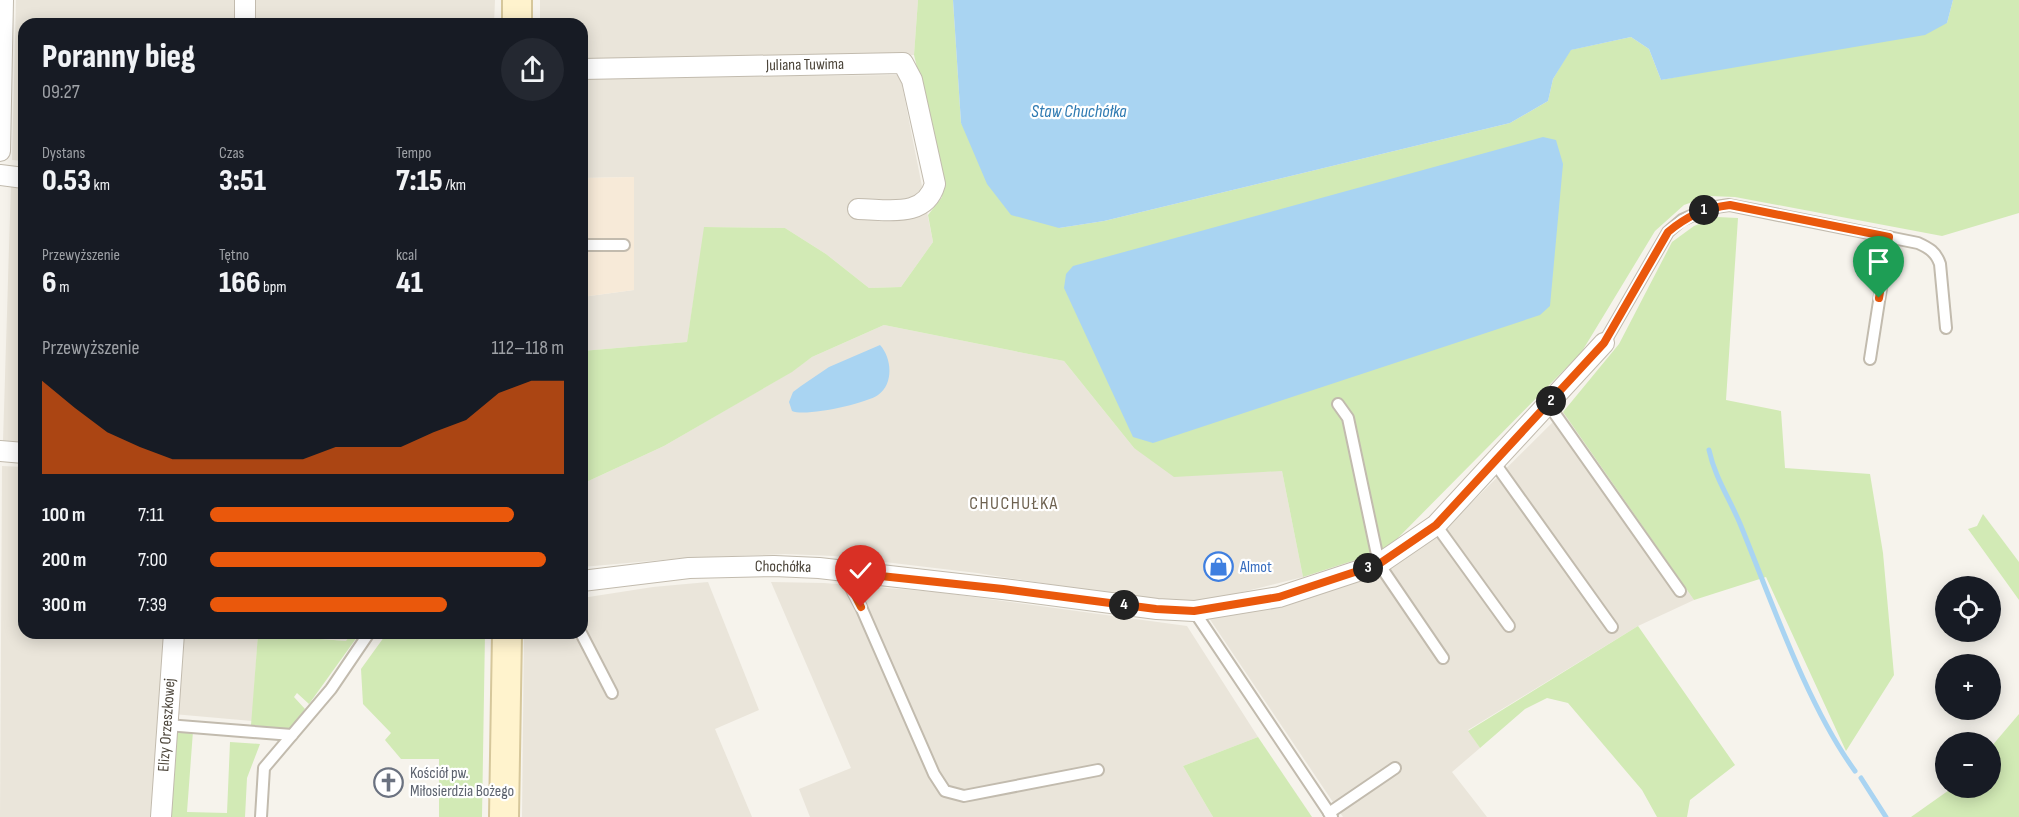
<!DOCTYPE html>
<html lang="pl">
<head>
<meta charset="utf-8">
<style>
  :root { --surface:#171b24; --page:#242831; --text:#f1f3f6; --muted:#9ea1a6; --accent:#ea580c }
  body { margin:0; font-family:"Sofia Sans Condensed",sans-serif; background:var(--page); color:var(--text); height:100vh; display:flex; flex-direction:column; font-size:22px; white-space:nowrap }
  * { box-sizing:border-box; margin:0 }
  p { font-size:20px; color:var(--muted) }
  .icon { flex:none; width:33px; height:33px; fill:none; stroke:currentColor; stroke-width:2; stroke-linecap:round; stroke-linejoin:round }
  .map { position:relative; flex:1; overflow:hidden }
  .side { position:absolute; left:18px; top:18px; width:570px; height:621px; display:flex; flex-direction:column; background:var(--surface); border-radius:18px; box-shadow:0 3px 15px #0003 }
  .side>* { flex:none }
  .fabs { position:absolute; left:1935px; top:576px; display:grid; gap:12px }
  .fabs a { display:grid; place-items:center; width:66px; height:66px; border-radius:50%; background:var(--surface); box-shadow:0 3px 15px #0003; font-size:30px }
  .pin { position:absolute; display:grid; place-items:center; width:51px; height:51px; color:#fff; margin:-62px -26px; border-radius:50% 50% 50% 0; rotate:-45deg; box-shadow:0 0 6px #0007 }
  .pin .icon { rotate:45deg }
  .km { position:absolute; width:30px; height:30px; margin:-15px; border-radius:50%; background:#222; color:#fff; font-size:16px; line-height:30px; text-align:center }
  .round { display:grid; place-items:center; flex:none; width:63px; height:63px; border-radius:32px; background:var(--page) }
  .head { display:flex; align-items:center; justify-content:space-between; height:102px; padding:0 24px }
  h1 { font-size:33px; font-weight:800; line-height:45px }
  .metrics { display:grid; grid-template-columns:repeat(3,1fr); gap:9px; height:102px; padding:6px 24px }
  .metrics div { display:grid; align-content:center }
  .metrics b { font-size:30px; font-weight:800 }
  .metrics small { font-size:16px; font-weight:400 }
  .metrics p { font-size:16px }
  .chart { height:168px; padding:12px 24px }
  .chart p { display:flex; justify-content:space-between }
  .chart svg { width:100%; height:108px; margin-top:6px; fill:var(--accent); opacity:.7 }
  ul { padding:0 24px; list-style:none; font-size:20px }
  li { display:grid; grid-template-columns:96px 72px 1fr; align-items:center; height:45px }
  li i { height:15px; border-radius:8px; background:var(--accent) }
  .map>svg:first-child { display:block }
  .residential { fill:#eae5da }
  .commercial { fill:#f7ead8 }
  .green { fill:#d2eab5 }
  .water { fill:#a9d4f2 }
  .lines { fill:none; stroke-linecap:round; stroke-linejoin:round }
  .stream { stroke:#a9d4f2; stroke-width:5 }
  .service-casing { stroke:#c2bbae; stroke-width:14 }
  .minor-casing { stroke:#c2bbae; stroke-width:22 }
  .secondary-casing { stroke:#d6c79b; stroke-width:32 }
  .service { stroke:#fff; stroke-width:10 }
  .minor { stroke:#fff; stroke-width:20 }
  .secondary { stroke:#fff3cd; stroke-width:28 }
  .route-casing { stroke:#fff; stroke-width:12 }
  .route { stroke:#ea580c; stroke-width:8 }
  .labels { text-anchor:middle; dominant-baseline:central; stroke-width:4.5; stroke-linejoin:round; paint-order:stroke }
  .street-label { font-size:16px; fill:#4b4439; stroke:#fff }
  .shop-label { font-size:16px; fill:#366cbe; stroke:#fff; text-anchor:start }
  .worship-label { font-size:16px; fill:#5b616d; stroke:#fff; text-anchor:start }
  .water-label { font-size:18px; font-style:italic; fill:#2e7ab2; stroke:#fff }
  .neighbourhood-label { font-size:18px; letter-spacing:1.5px; fill:#6e6250; stroke:#fff }
</style>
</head>
<body>
<div class="map">
<svg width="2019" height="817" viewBox="0 0 2019 817">
  <rect width="100%" height="100%" fill="#f6f3ec"/>
  <!-- residential -->
  <g class="residential">
    <path d="M16,0H238V24H24V161L12,160Z"/>
    <path d="M254,0H495L494,24H254Z"/>
    <path d="M540,0H918L914,55L582,60V24H540Z"/>
    <path d="M900,75L933,242L901,287L869,288L826,254L785,228L705,227L687,342L582,351V297L634,290L633,177L582,178V78Z"/>
    <path d="M11,183L24,185V443L3,442Z"/>
    <path d="M884,325L1064,361L1134,448L1242,472L1282,471L1303,577L1202,602H1162L977,573L834,556L785,554L685,558L582,567V484L664,446L791,372L812,357Z"/>
    <path d="M1563,412L1694,600L1638,626L1468,730L1480,748L1452,772L1487,817H1343L1207,615L1440,534Z"/>
    <path d="M2,466L24,467V633H167L155,817H0Z"/>
    <path d="M708,582L759,710L715,729L752,817H522L524,633H582V598L653,587Z"/>
    <path d="M771,582L824,583L937,592L1187,626L1258,737L1183,766L1213,817H810L799,789L851,768Z"/>
    <path d="M179,633H352L347,641L258,634L252,721L173,714Z"/>
  </g>
  <!-- commercial -->
  <path class="commercial" d="M634,177V290L582,297V178Z"/>
  <!-- green -->
  <g class="green">
    <path d="M918,0H953L961,123L1059,228L1104,221L1510,123L1548,101L1553,79L1570,50L1631,37L1649,49L1661,80L1947,23L1953,0H2019V213L1942,236L1735,197L1709,196L1684,205L1655,231L1581,353L1386,550L1303,577L1282,471L1174,477L1134,448L1064,361L884,325L812,357L792,372L664,446L582,484V351L687,342L704,227L785,228L826,254L869,288L901,287L933,242L928,215L942,197V170L914,55Z"/>
    <path d="M1717,217L1738,218L1726,400L1781,411L1785,468L1870,474L1883,553L1894,675L1846,751L1766,577L1694,600L1563,412L1619,344L1672,242L1694,226Z"/>
    <path d="M1983,514L2019,562V600L1968,529L1977,526Z"/>
    <path d="M1638,626L1735,765L1690,800L1687,817H1657L1642,790L1568,703L1547,698L1525,709L1480,748L1468,731Z"/>
    <path d="M352,633H360L309,704L297,693L294,697L305,709L291,729L251,725L258,634L346,641Z"/>
    <path d="M387,633H485L482,817H439V759H401L385,740L391,733L363,704L361,669Z"/>
    <path d="M2019,714V817H1911L1952,788H1990L1991,747Z"/>
    <path d="M171,729L193,731L187,812L227,813L230,742L260,744L247,778L245,817H166Z"/>
    <path d="M1258,737L1312,817H1213L1183,766Z"/>
  </g>
  <!-- water -->
  <g class="water">
    <path d="M953,0H1953L1947,23L1925,35L1661,80L1649,49L1631,37L1571,50L1553,79L1548,101L1510,123L1104,221L1059,228L1011,215L987,184L961,123Z"/>
    <path d="M1543,137L1556,140L1563,164L1550,306L1540,315L1153,443L1133,437L1064,288L1066,274L1073,266Z"/>
    <path d="M880,345C892,358 894,384 878,395C865,404 805,417 792,411L789,402L793,392L801,386L829,367Z"/>
  </g>
  <g class="lines">
    <!-- stream -->
    <g class="stream">
      <path d="M1709,450C1715,478 1730,499 1741,526C1772,602 1807,705 1855,771"/>
      <path d="M1861,778L1886,817"/>
    </g>
    <defs>
      <g id="service">
        <path d="M582,245H624"/>
        <path d="M1604,343L1668,232L1682,220L1709,208L1729,205L1918,243C1929,248 1936,252 1940,264L1946,328"/>
        <path d="M1870,359L1889,237"/>
        <path d="M1338,404L1348,418L1379,564L1443,658"/>
        <path d="M1548,404L1680,591"/>
        <path d="M1494,462L1612,627"/>
        <path d="M1436,525L1509,626"/>
        <path d="M843,572L861,607L934,774L945,791L964,796L1098,770"/>
        <path d="M1194,611L1332,817"/>
        <path d="M581,633L612,693"/>
        <path d="M167,725L292,735"/>
        <path d="M1329,813L1395,768"/>
        <path d="M261,817L264,768L331,689L369,633"/>
      </g>
      <g id="minor">
        <path d="M245,24V0"/>
        <path d="M582,69L903,63L912,80L935,184C925,219 887,209 858,209"/>
        <path d="M0,151L3,0"/>
        <path d="M0,175L24,178"/>
        <path d="M0,451L24,453"/>
        <path d="M582,581L689,568L774,566L819,568L1003,589L1157,609L1194,611L1279,597L1379,564L1436,525L1604,343"/>
        <path d="M161,817L174,633"/>
      </g>
      <g id="secondary">
        <path d="M517,24V0"/>
        <path d="M504,817L507,633"/>
      </g>
    </defs>
    <!-- service casing -->
    <use href="#service" class="service-casing"/>
    <!-- minor casing -->
    <use href="#minor" class="minor-casing"/>
    <!-- secondary casing -->
    <use href="#secondary" class="secondary-casing"/>
    <!-- service -->
    <use href="#service" class="service"/>
    <!-- minor -->
    <use href="#minor" class="minor"/>
    <!-- secondary -->
    <use href="#secondary" class="secondary"/>
  </g>
  <g class="lines">
    <defs>
      <path id="route" d="M861,607L843,572L1003,589L1156,609L1194,611L1279,597L1379,564L1436,525L1604,343L1668,232C1687,216 1705,208 1730,205L1889,237L1879,298"/>
    </defs>
    <!-- route casing -->
    <use href="#route" class="route-casing"/>
    <!-- route -->
    <use href="#route" class="route"/>
  </g>
  <!-- icons -->
  <defs>
    <symbol id="shop-ring" viewBox="-11 -11 22 22"><circle r="9.5" fill="#fff" stroke="#3f7fe0" stroke-width="1.5"/><path d="M-5-2.5h2.3a2.7 3.5 0 0 1 5.4 0H5L5.5 6h-11ZM-1.5-2.5h3a1.5 2.3 0 0 0-3 0Z" fill="#3f7fe0"/></symbol>
    <symbol id="church-ring" viewBox="-11 -11 22 22"><circle r="9.5" fill="#fff" stroke="#6b7280" stroke-width="1.5"/><path d="M-1.2-6h2.4v3.5h3.3v2.4h-3.3V6h-2.4V-.1h-3.3v-2.4h3.3Z" fill="#6b7280"/></symbol>
  </defs>
  <g fill-rule="evenodd">
    <use href="#shop-ring" x="1202" y="550" width="33" height="33"/>
    <use href="#church-ring" x="372" y="766" width="33" height="33"/>
  </g>
  <g class="labels">
    <!-- street labels -->
    <g class="street-label">
      <text transform="translate(805 65) rotate(-1)">Juliana Tuwima</text>
      <text transform="translate(783 567) rotate(1)">Chochółka</text>
      <text transform="translate(167 725) rotate(-86)">Elizy Orzeszkowej</text>
    </g>
    <!-- shop labels -->
    <g class="shop-label">
      <text x="1240" y="567">Almot</text>
    </g>
    <!-- worship labels -->
    <g class="worship-label">
      <text x="410" y="773">Kościół pw.<tspan x="410" dy="18">Miłosierdzia Bożego</tspan></text>
    </g>
    <!-- water labels -->
    <g class="water-label">
      <text x="1079" y="111">Staw Chuchółka</text>
    </g>
    <!-- neighbourhood labels -->
    <g class="neighbourhood-label">
      <text x="1014" y="503">CHUCHUŁKA</text>
    </g>
  </g>
</svg>
<div class="fabs">
<a><svg class="icon" aria-label="locate" viewBox="0 0 24 24"><circle cx="12" cy="12" r="6"/><path d="M12 2v4M12 18v4M2 12h4M18 12h4"/></svg></a>
<a>+</a>
<a>−</a>
</div>
<div class="pin" style="left:1879px;top:298px;background:#1e9e55"><svg class="icon" aria-label="arrive" viewBox="0 0 24 24"><path d="M6 21V4h12l-3 4 3 4H6"/></svg></div>
<div class="pin" style="left:861px;top:607px;background:#d93025"><svg class="icon" aria-label="check" viewBox="0 0 24 24"><path d="M5 12l5 5 9-10"/></svg></div>
<b class="km" style="left:1704px;top:210px">1</b>
<b class="km" style="left:1551px;top:401px">2</b>
<b class="km" style="left:1368px;top:568px">3</b>
<b class="km" style="left:1124px;top:605px">4</b>
<section class="side">
<div class="head"><div><h1>Poranny bieg</h1><p>09:27</p></div><a class="round"><svg class="icon" aria-label="share" viewBox="0 0 24 24"><path d="M12 15V3M7 8l5-5 5 5M5 13v7h14v-7"/></svg></a></div>
<div class="metrics">
<div><p>Dystans</p><b>0.53<small> km</small></b></div>
<div><p>Czas</p><b>3:51</b></div>
<div><p>Tempo</p><b>7:15<small> /km</small></b></div>
</div>
<div class="metrics">
<div><p>Przewyższenie</p><b>6<small> m</small></b></div>
<div><p>Tętno</p><b>166<small> bpm</small></b></div>
<div><p>kcal</p><b>41</b></div>
</div>
<div class="chart"><p><span>Przewyższenie</span>112–118 m</p>
<svg viewBox="0 0 160 44" preserveAspectRatio="none"><path d="M0 44V6L10 17L20 27L30 33L40 38L50 38L60 38L70 38L80 38L90 33L100 33L110 33L120 27L130 22L140 11L150 6L160 6V44z"/></svg>
</div>
<ul>
<li><b>100 m</b>7:11<i style="width:86%"></i></li>
<li><b>200 m</b>7:00<i style="width:95%"></i></li>
<li><b>300 m</b>7:39<i style="width:67%"></i></li>
</ul>
</section>
</div>
</body>
</html>
